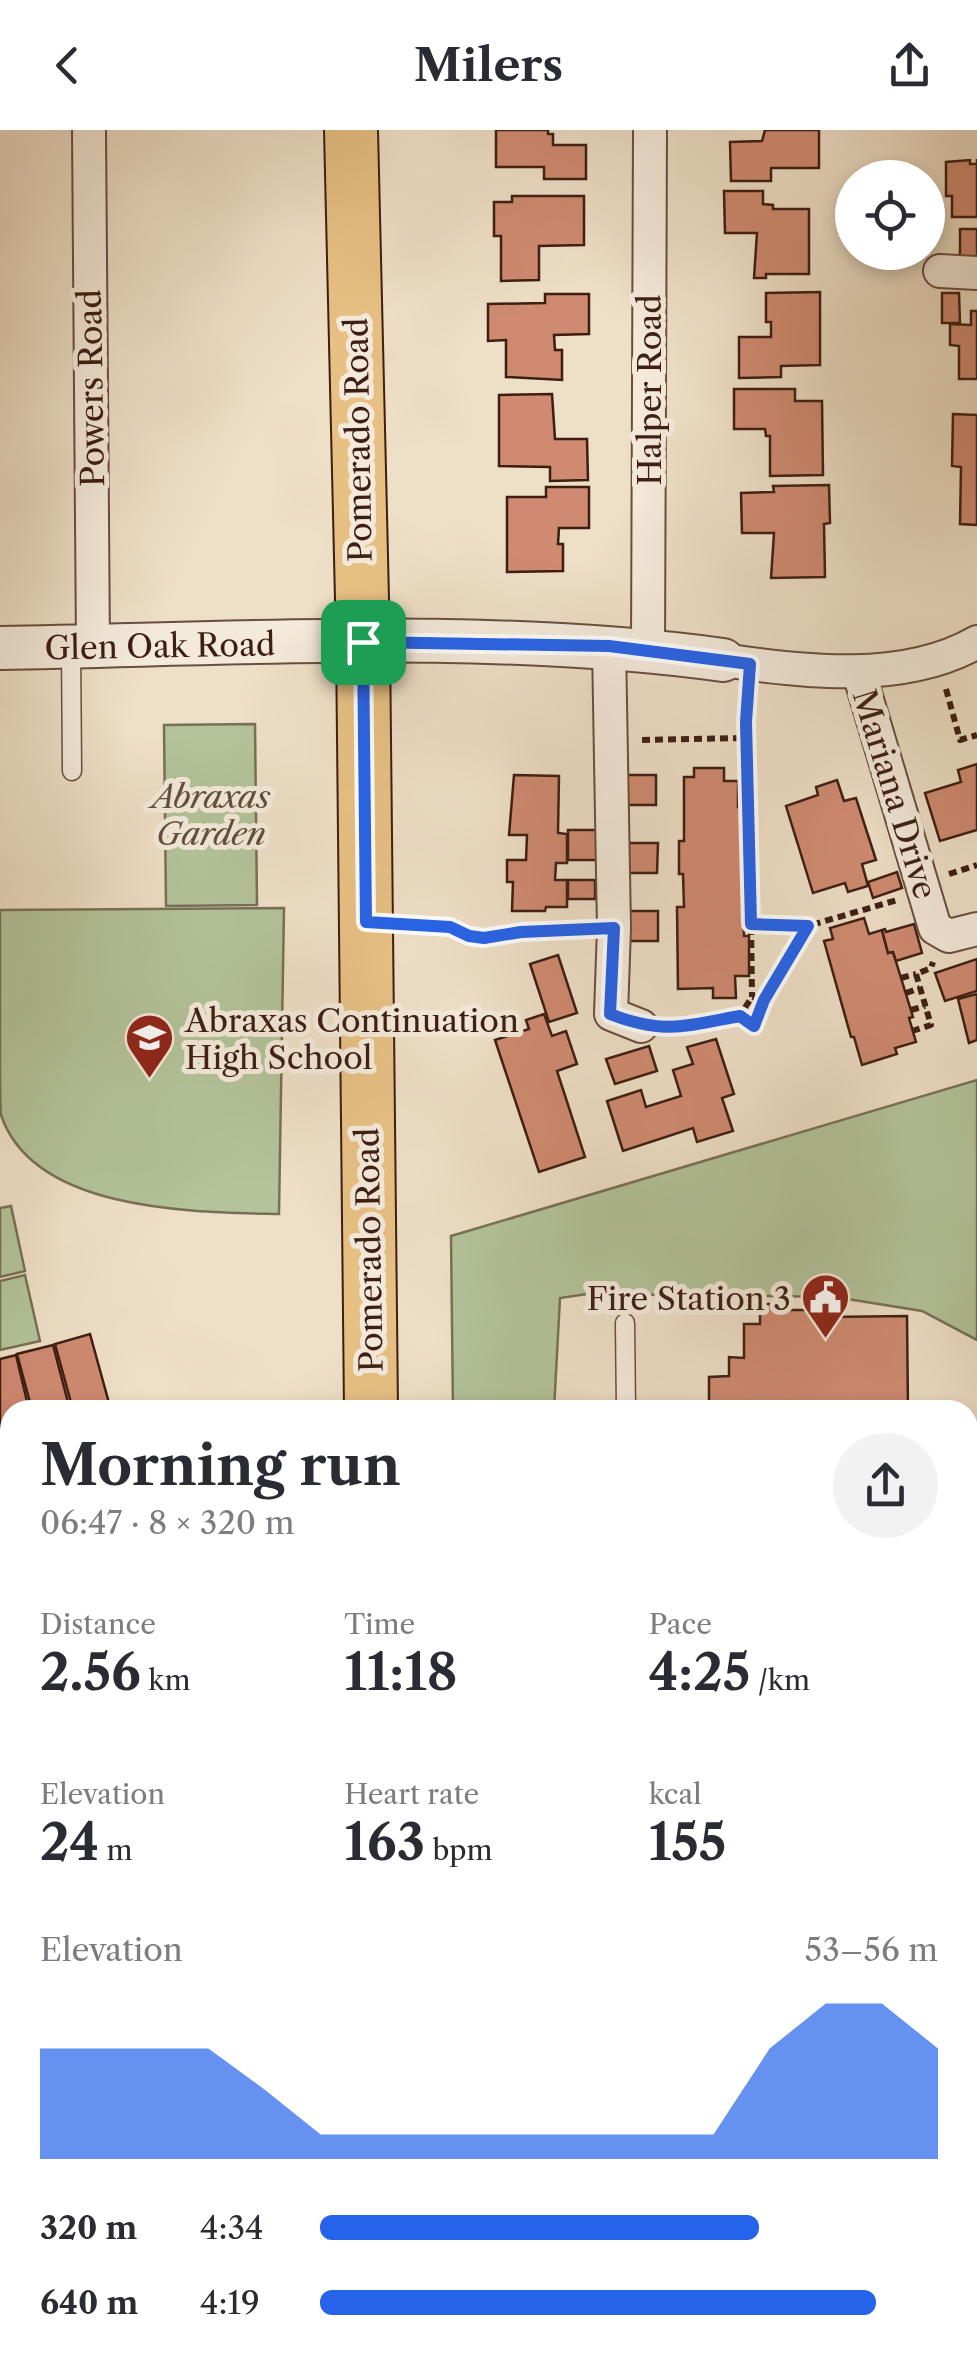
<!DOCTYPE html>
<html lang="en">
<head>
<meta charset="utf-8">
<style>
  :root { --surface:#fff; --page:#f2f2f3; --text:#2b2b33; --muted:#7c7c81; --accent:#2563eb }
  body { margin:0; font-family:"Libre Caslon Text",serif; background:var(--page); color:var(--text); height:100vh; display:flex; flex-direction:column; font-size:38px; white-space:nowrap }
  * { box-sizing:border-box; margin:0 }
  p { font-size:32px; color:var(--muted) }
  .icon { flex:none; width:55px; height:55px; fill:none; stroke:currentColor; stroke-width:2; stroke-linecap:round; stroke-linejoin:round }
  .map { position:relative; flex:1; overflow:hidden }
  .sheet { position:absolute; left:0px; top:1270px; width:978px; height:962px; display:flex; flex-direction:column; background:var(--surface); border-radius:30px 30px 0 0; box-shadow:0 5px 15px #0003 }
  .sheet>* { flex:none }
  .fabs { position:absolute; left:835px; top:30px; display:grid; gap:20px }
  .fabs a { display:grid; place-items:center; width:110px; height:110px; border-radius:50%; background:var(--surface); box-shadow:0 5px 15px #0003; font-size:50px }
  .pin { position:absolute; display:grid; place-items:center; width:85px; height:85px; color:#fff; margin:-42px; border-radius:20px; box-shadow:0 5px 15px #0006 }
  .round { display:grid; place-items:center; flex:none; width:105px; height:105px; border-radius:52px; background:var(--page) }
  .summary { display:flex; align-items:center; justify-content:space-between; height:170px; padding:0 40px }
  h1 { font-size:55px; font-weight:700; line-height:75px }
  .metrics { display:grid; grid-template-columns:repeat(3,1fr); gap:15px; height:170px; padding:10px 40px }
  .metrics div { display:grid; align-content:center }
  .metrics b { font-size:50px; font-weight:700 }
  .metrics small { font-size:28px; font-weight:400 }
  .metrics p { font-size:28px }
  .chart { height:280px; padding:20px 40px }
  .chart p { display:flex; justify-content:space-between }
  .chart svg { width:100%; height:180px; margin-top:10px; fill:var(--accent); opacity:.7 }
  ul { padding:0 40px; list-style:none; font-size:32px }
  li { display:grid; grid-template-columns:160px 120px 1fr; align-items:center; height:75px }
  li i { height:25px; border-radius:12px; background:var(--accent) }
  header { display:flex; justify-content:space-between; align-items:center; height:130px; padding:0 40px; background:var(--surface); font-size:45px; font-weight:700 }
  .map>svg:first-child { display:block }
  .green { fill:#b3c39a; stroke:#787056; stroke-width:2.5 }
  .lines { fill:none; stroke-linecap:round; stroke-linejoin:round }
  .stream { stroke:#747d73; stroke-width:10 }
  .building { fill:#cf8a71; stroke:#3d1e12; stroke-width:2.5 }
  .service-casing { stroke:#694e3f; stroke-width:21 }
  .minor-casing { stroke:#694e3f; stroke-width:36 }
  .tertiary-casing { stroke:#694e3f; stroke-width:46 }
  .primary-casing { stroke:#3d1e12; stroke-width:56 }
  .path { stroke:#3d1e12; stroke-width:6; stroke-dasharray:8 5; stroke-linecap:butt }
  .service { stroke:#f4eadb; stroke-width:18 }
  .minor { stroke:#f4eadb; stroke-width:32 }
  .tertiary { stroke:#f4eadb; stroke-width:42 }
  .primary { stroke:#e7c084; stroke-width:52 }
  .route-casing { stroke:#fff; stroke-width:20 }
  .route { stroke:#2563eb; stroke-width:12 }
  .labels { text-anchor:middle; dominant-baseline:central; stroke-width:10; stroke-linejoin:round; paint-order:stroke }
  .street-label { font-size:32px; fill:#3d1e12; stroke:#f4eadb }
  .park-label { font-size:32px; font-style:italic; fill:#60503b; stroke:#f4eadb }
  .poi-label { font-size:32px; fill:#3d1e12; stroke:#f4eadb; text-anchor:start }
</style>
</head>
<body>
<header><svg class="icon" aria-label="back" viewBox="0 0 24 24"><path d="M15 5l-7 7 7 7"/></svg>Milers<svg class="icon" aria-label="share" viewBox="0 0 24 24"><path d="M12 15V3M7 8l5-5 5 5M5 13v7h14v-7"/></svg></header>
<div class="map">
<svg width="977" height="2231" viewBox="0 0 977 2231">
  <rect width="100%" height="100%" fill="#eedfc7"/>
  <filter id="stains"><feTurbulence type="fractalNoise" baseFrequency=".002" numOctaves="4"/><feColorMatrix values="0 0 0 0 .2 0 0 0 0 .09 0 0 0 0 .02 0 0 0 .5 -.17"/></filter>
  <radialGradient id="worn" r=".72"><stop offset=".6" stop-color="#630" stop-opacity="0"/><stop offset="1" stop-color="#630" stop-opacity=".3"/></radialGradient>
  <!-- green -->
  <g class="green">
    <path d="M255,594L257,775L166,776L164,595Z"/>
    <path d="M284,778L279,1084C196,1082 34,1083 1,985C0,970 0,948 0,932C0,881 0,830 0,780Z"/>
    <path d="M977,950V1210L922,1181L835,1167L587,1164L560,1168L554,1280H453L451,1106Z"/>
    <path d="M11,1076L25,1141L0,1147V1078Z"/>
    <path d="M25,1145L40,1211L0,1220V1151Z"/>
    <path d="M0,1446H10V2222H291V2231H0Z"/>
    <path d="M968,1533H977V2231H560V2222H968Z"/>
  </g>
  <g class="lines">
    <!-- stream -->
    <path class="stream" d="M0,1380L10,1372"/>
  </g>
  <!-- building -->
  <g class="building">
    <path d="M496,0H548V4H553V15H586V49H544V37H496Z"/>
    <path d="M765,0H819V38H771V51H731L730,12L762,11Z"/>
    <path d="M977,29V87H952V66H946V32L970,30V34H977Z"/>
    <path d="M724,61H763V74L773,75V79H809V144H766V148H754L757,103H725Z"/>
    <path d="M512,66H584V115L539,116V150L501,151V106H494V72H512Z"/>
    <rect x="960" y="99" width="17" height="32"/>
    <path d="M820,162V235L781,236V247L739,248V207H771V192H766V163Z"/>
    <path d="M942,163H959L960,193H942Z"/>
    <path d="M545,164H589V204L554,205L555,220H562V250L506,247V210L488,211V174L545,173Z"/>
    <path d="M971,181H977V249H959V216L950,215V194L971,195Z"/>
    <path d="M734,259H795V271H822L823,345L770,346V306H766L765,299H734Z"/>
    <path d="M552,264L555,309H587L588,350L550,351V337L499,336V265Z"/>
    <path d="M953,284L977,285V395L960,394L961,337L952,336Z"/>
    <path d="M829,355L830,393L824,394L825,447L771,448L774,403H742L741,363L774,362L773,356Z"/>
    <path d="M546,357H589V398H559L558,414H563V441L507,442V367H546Z"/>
    <path d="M977,634V700L940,711L925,663L961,652L958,640Z"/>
    <path d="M694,638H724V651H738V677H746L743,743H748V779H743L744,806H749V846H735L736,868H713V858L678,859L677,777H684L683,744H679V711H684V647H694Z"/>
    <path d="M514,645L559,646L558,703L567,704V733H556L555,750H567V777H546L545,781H512L513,752H507V730H526L527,705H509Z"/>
    <rect x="627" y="645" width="29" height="30"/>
    <path d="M837,650L844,671L856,668L876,730L862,734L868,756L848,762L845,753L813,763L786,676L818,665L816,657Z"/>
    <rect x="568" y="700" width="29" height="30"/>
    <path d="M629,713H658L657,743H628Z"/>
    <path d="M897,742L902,758L873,768L868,752Z"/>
    <rect x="568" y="750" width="27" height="19"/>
    <rect x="629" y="781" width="29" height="30"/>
    <path d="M864,788L869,804L882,800L888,823L893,822L913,887L909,888L916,912L895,918L897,924L862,935L854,907H851L824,811L833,809L830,798Z"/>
    <path d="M914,794L922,823L896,831L893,822L888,823L882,800L885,799L886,802Z"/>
    <path d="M558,825L577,883L549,892L530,834Z"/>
    <path d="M977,829V861L945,871L935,843Z"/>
    <path d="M977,864V910L969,913L958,869Z"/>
    <path d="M544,884L552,906L566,901L577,934L557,941L585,1027L539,1042L495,910L529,899L526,890Z"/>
    <path d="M716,909L734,964L722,968L733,1001L697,1012L693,998L623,1021L607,971L641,960L646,977L681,966L673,940L693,934L687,917Z"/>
    <path d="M649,916L657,941L615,954L606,929Z"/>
    <path d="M760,1174H787V1180H826V1187L907,1186L908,1280H709V1247L729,1246V1227L744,1228V1194H760Z"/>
    <path d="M90,1204L109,1273L73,1280L55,1214Z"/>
    <path d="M53,1215L70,1280H32L17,1224Z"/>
    <path d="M16,1225L29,1280H10V1300L0,1303V1229Z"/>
  </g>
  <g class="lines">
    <defs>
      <g id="service">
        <path d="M71,517L72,641"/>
        <path d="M625,1193L626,1280"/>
        <path d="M968,1348H977"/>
        <path d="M968,1432H977"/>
        <path d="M968,1505H977"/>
      </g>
      <g id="minor">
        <path d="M89,0L93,517"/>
        <path d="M940,141L977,143"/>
        <path d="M609,516L614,798L611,884L641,896"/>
        <path d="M648,520L650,0"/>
        <path d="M723,530C803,542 904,554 977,512"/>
        <path d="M859,543L935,798L949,806L977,799"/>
      </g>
      <path id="tertiary" d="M0,518C237,514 488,498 723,530"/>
      <g id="primary">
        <path d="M351,0L363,512L371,1280"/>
        <path d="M374,2222V2231"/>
      </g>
    </defs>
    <!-- service casing -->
    <use href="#service" class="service-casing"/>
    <!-- minor casing -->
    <use href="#minor" class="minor-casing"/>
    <!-- tertiary casing -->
    <use href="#tertiary" class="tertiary-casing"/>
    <!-- primary casing -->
    <use href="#primary" class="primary-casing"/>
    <!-- path -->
    <g class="path">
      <path d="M946,559L960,610L977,605"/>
      <path d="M748,563L752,867"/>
      <path d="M642,610L746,608"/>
      <path d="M949,744L977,735"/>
      <path d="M751,794L808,796"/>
      <path d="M407,795L450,797L469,806L484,808L521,802L582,799"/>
      <path d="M901,848L916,844"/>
      <path d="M906,863L920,858"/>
      <path d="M764,870L808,796L897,770"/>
      <path d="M911,880L925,876"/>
      <path d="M672,897L740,885L752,867L764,870L754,896L740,885"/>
      <path d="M912,901L931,895L916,844L931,838L933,832"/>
      <path d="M243,2222V2231"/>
    </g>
    <!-- service -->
    <use href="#service" class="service"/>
    <!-- minor -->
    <use href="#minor" class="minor"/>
    <!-- tertiary -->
    <use href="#tertiary" class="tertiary"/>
    <!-- primary -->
    <use href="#primary" class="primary"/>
  </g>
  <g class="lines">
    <defs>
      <path id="route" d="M363,512L609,516L750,534L746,592L751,794L808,796L764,870L754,896L740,886C686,896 664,905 610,884L614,798L521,802L484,808L469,806L450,797L366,792Z"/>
    </defs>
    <!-- route casing -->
    <use href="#route" class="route-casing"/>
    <!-- route -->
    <use href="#route" class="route"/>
  </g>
  <!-- icons -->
  <defs>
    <symbol id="school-pin" viewBox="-11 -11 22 30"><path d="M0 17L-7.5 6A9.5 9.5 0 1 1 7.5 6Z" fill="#8f2418" stroke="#f4eadb"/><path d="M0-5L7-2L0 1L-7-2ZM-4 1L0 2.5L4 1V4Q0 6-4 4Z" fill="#fff"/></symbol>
    <symbol id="civic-pin" viewBox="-11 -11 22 30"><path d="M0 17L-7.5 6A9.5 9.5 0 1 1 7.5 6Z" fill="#8f2418" stroke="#f4eadb"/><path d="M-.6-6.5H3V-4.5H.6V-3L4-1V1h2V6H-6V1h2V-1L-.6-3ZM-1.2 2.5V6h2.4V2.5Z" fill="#fff"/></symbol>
  </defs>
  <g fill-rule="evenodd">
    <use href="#school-pin" x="122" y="880" width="55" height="75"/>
    <use href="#civic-pin" x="798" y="1140" width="55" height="75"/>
  </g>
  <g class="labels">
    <!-- street labels -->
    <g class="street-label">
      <text transform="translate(91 258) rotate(-91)">Powers Road</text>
      <text transform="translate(649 260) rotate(-90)">Halper Road</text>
      <text transform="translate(358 310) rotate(-91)">Pomerado Road</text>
      <text transform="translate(160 516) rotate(-1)">Glen Oak Road</text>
      <text transform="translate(895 664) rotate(73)">Mariana Drive</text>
      <text transform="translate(369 1120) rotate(-91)">Pomerado Road</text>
    </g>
    <!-- park labels -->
    <g class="park-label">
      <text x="211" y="666">Abraxas<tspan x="211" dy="37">Garden</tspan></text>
    </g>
    <!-- poi labels -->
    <g class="poi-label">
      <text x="185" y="890">Abraxas Continuation<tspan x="185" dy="37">High School</tspan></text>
      <text x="791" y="1168" text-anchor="end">Fire Station 3</text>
    </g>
  </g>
  <rect width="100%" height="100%" filter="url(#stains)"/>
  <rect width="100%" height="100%" fill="url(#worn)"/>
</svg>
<div class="fabs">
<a><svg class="icon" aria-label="locate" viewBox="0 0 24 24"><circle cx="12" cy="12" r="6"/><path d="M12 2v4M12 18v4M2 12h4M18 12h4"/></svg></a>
</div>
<div class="pin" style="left:363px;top:512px;background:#1e9e55"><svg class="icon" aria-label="arrive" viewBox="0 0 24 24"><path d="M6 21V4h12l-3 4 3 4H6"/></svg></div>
<section class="sheet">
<div class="summary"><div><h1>Morning run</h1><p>06:47 · 8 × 320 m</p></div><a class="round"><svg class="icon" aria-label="share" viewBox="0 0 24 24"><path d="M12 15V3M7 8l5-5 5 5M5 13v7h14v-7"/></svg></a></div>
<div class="metrics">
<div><p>Distance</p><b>2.56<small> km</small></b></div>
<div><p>Time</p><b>11:18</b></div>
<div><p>Pace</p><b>4:25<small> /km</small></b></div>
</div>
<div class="metrics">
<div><p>Elevation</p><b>24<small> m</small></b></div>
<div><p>Heart rate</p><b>163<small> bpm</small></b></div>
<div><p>kcal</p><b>155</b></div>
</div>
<div class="chart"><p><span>Elevation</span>53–56 m</p>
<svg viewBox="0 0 160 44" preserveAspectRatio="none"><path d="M0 44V17L10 17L20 17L30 17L40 27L50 38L60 38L70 38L80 38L90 38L100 38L110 38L120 38L130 17L140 6L150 6L160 17V44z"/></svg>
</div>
<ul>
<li><b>320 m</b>4:34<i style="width:71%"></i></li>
<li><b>640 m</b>4:19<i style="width:90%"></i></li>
</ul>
</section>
</div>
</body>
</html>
